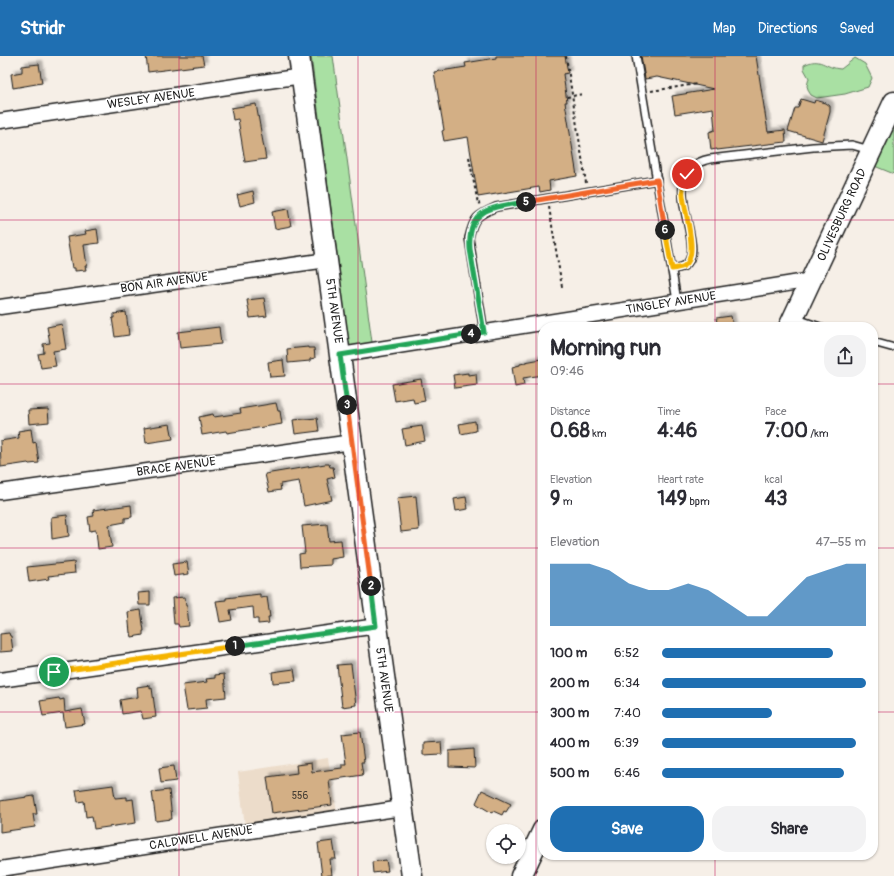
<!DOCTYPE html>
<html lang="en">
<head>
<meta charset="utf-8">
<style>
  :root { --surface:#fff; --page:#f2f2f3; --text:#2b2b33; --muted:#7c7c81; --accent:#1f6fb2 }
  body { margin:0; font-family:Pangolin,sans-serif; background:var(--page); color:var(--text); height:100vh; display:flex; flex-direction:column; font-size:15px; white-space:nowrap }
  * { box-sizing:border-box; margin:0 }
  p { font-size:13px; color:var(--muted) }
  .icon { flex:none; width:22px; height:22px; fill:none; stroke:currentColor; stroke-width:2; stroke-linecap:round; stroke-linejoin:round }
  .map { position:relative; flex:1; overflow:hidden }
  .side { position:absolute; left:538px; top:266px; width:340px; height:538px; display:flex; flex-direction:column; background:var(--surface); border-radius:16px; box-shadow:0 1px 3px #0004 }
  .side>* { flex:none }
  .buttons { position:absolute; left:486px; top:768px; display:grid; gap:8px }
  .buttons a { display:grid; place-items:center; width:40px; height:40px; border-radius:50%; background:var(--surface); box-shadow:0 1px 3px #0004; font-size:20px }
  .pin { position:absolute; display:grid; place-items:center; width:34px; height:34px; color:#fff; margin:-17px; border:2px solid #fff; border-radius:50%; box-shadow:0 1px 4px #0007 }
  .km { position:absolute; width:20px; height:20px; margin:-10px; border-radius:50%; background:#222; color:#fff; font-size:11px; line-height:20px; text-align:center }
  .round { display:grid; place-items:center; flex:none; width:42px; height:42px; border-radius:16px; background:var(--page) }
  .head { display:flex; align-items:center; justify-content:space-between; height:68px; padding:0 12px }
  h1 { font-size:22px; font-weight:800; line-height:30px }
  .stats { display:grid; grid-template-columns:repeat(3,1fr); gap:6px; height:68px; padding:4px 12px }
  .stats div { display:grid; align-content:center }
  .stats b { font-size:20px; font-weight:800 }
  .stats small { font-size:11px; font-weight:400 }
  .stats p { font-size:11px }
  .chart { height:112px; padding:8px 12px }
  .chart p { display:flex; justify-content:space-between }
  .chart svg { width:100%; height:72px; margin-top:4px; fill:var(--accent); opacity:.7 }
  .button { display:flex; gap:8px; margin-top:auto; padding:8px 12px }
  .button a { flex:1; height:46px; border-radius:16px; background:var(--accent); color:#fff; font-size:16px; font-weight:800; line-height:46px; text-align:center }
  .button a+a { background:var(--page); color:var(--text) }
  ul { padding:0 12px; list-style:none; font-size:13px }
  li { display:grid; grid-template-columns:64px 48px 1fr; align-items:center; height:30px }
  li i { height:10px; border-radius:5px; background:var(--accent) }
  header { display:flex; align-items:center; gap:24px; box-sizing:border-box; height:56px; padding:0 20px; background:var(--accent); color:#fff }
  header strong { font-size:19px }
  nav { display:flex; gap:22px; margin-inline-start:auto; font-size:14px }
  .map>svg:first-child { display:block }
  .built { fill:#ecdcca }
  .green { fill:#a9e0a3; stroke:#627e60 }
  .building { fill:#d3af85; stroke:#1c1c1c; filter:url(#shadow) }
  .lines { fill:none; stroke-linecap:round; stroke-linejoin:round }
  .lane-casing { stroke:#1c1c1c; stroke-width:10 }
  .street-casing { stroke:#1c1c1c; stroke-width:17 }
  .secondary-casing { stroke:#1c1c1c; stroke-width:23 }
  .path { stroke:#1c1c1c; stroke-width:2; stroke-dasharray:3 3; stroke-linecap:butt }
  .lane { stroke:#fff; stroke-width:7 }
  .street { stroke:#fff; stroke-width:14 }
  .secondary { stroke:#fff; stroke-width:20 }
  .split-1-casing { stroke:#fff; stroke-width:8 }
  .split-2-casing { stroke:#fff; stroke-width:8 }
  .split-3-casing { stroke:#fff; stroke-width:8 }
  .split-4-casing { stroke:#fff; stroke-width:8 }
  .split-5-casing { stroke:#fff; stroke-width:8 }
  .split-6-casing { stroke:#fff; stroke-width:8 }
  .split-7-casing { stroke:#fff; stroke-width:8 }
  .split-1 { stroke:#f5b400; stroke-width:5 }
  .split-2 { stroke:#22a559; stroke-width:5 }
  .split-3 { stroke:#f0652b; stroke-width:5 }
  .split-4 { stroke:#22a559; stroke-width:5 }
  .split-5 { stroke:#22a559; stroke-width:5 }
  .split-6 { stroke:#f0652b; stroke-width:5 }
  .split-7 { stroke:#f5b400; stroke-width:5 }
  .grid { fill:none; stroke:#c2185b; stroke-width:1; stroke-opacity:0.55 }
  .labels { text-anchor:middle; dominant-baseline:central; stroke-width:3; stroke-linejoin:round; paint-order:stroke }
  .number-label { font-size:10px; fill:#4a4136 }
  .street-label { font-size:12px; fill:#1c1c1c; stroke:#fff }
</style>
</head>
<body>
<header>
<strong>Stridr</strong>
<nav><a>Map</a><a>Directions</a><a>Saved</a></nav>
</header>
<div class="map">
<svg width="894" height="820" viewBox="0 0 894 820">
  <defs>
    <filter id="shadow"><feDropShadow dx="3.5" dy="-3.5" stdDeviation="1" flood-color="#0004"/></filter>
  </defs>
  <rect width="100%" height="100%" fill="#f6efe7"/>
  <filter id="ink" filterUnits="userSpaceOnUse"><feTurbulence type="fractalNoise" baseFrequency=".025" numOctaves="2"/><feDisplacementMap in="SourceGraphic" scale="8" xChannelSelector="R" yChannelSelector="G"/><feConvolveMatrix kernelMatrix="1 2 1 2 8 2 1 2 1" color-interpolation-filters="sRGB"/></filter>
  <g filter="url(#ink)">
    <!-- built -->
    <path class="built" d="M328,702L337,757L245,771L238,716Z"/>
    <!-- green -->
    <g class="green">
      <path d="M311,0H333L372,286C367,291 355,292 349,289Z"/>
      <path d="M855,2L865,8L872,22L868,31L845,38L817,42L811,39L809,36L807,30L809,22L804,13V9C821,0 824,12 841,13Z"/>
      <path d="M894,62V118L872,109Z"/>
    </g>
    <!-- building -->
    <g class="building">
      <path d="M146,0H202L204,9L148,16Z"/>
      <path d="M496,0H565L568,17L563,18L567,46H565L577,120L549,125L550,134L540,136L539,131L478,141L468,81L444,85L442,75L444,74L434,16L466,11L465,7L496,2Z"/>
      <path d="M641,0H756L768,76L785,74L786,86L717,94V93L711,94L709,76L715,74L713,52L675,58L672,40L714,33L657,21L645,23Z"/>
      <path d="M39,8L42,27L13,32L11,18L22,16V10Z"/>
      <path d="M801,43L814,47L815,44L826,47L830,50V56L822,85L788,75L795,52H798Z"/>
      <path d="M256,48L266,103L245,106L238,63L233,64L231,52Z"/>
      <path d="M253,135L255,146L240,150L237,139Z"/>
      <path d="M288,153L291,170L275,173L272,156Z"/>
      <path d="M97,173L99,187L84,189L87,210H85L86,214L75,215V212H72L67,181L86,178L85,175Z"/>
      <path d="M264,242L267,260L250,262L247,244Z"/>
      <path d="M126,256L129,279L115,281L112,262H114V258Z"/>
      <path d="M731,260L733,271H718L716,262Z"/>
      <path d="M62,268L66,293L53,295L56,310L41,312L38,298L44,297L43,288L50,287L47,271Z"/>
      <path d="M219,271L221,288L180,292L178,276Z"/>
      <path d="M308,291V292H314L315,302L310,303V305L288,307L287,293Z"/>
      <path d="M541,303L543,319L523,322L524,329L515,331L512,311L520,309V308L525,307V306Z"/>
      <path d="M283,304L285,320L270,321L268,306Z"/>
      <path d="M468,317V319L476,318L477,329L455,332L453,319Z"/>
      <path d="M421,323L425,345L414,347L413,342L395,345L392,328Z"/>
      <path d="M276,347L278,355H280L282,368L227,377L226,375L202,379L199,361L213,358L214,361L241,357L240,353Z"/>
      <path d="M48,353L49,366L29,368L28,354Z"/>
      <path d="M317,362L319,375L295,378L293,364Z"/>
      <path d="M475,365L476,375L461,378L459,368Z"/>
      <path d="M170,368L173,383L146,387L144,372Z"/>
      <path d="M422,370L425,385L405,389L402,373Z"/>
      <path d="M31,373L33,387L36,386L39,407L29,408L28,407L1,411L0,385L19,382L18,375Z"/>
      <path d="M325,408H329L330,411H333L335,421L327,423L332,444L304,450L299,425L280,428L281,434L269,436L265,418Z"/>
      <path d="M416,440L419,474L401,476L397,442Z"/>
      <path d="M466,441L468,453L456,455L454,443Z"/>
      <path d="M131,449L132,461L125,462V466L109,469L112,491L98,493L96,474L90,475L88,461L94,460L93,454Z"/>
      <path d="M67,459L69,480L52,483L51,461Z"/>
      <path d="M327,468L329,485L341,484L343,501L331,503V509L300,511L299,498L305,497L302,470Z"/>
      <path d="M74,506L75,517L48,520L49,523L29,526L27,511Z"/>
      <path d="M187,506L189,518L174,520L172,508Z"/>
      <path d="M150,536V549H139L138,537Z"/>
      <path d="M260,538V542L267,541L270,561H268L269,567L258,568V563H254L253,551L230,554L232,564L220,566L216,545L226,544V542Z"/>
      <path d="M185,541L186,550H187L189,570L179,571L178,568H174L172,542Z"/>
      <path d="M141,554L144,575H143V579L132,581L131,577H130L128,556Z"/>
      <path d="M9,577L10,580H11L13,595L0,596V578Z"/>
      <path d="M351,608L356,649L342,651L337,609Z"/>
      <path d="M294,613L296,625L273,627L272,616Z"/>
      <path d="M224,618L226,641L206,643L207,652L187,654L183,629L207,626L206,623L215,622V619Z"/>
      <path d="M150,629V633L152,632L156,661L143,663L141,655L122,658L120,644L138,641L137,631Z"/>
      <path d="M59,642L60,644L64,643L65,656L82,653L85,668L65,671L63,657L43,660L40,645Z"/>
      <path d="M360,676L364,706H361L363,719L329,724L332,749L272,757L267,721L297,717L296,709L311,707L312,716L342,712V708H346L342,678Z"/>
      <path d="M441,686L442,698L423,699V687Z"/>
      <path d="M474,693L475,712L449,711V695Z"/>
      <path d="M174,710L176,725L161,727L159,712Z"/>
      <path d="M113,729L115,742L127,741V744L133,743L136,767L94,773L92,760L86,761L84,745L78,746L76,734Z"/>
      <path d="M169,734L172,763L156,765L152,736Z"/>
      <path d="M482,734L511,748L506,756L504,755L502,759L493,755L492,757L477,748L476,747Z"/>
      <path d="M34,740L37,758H33L35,771L0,776V745Z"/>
      <path d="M333,785L336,803H330L332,819L322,820L318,787Z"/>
      <path d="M386,804L388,815L373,817L372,806Z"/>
    </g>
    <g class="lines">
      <defs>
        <g id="lane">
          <path d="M636,0L677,245"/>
          <path d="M672,213C676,212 681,212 684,210C712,193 650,115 710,103L813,91L852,89L870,94"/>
          <path d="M794,262L820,271"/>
          <path d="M484,276L469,182C474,161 476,160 496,151L657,124"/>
          <path d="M873,286L891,291"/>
        </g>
        <g id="street">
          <path d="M0,65L302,20"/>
          <path d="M0,251L327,204"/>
          <path d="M341,299L812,224"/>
          <path d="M0,436L352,386"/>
          <path d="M0,624L377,570"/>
          <path d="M0,813L402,752"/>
        </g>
        <g id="secondary">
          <path d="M299,0L377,570L412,820"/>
          <path d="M789,271L894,46"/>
          <path d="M521,820L543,774"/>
        </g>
      </defs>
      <!-- lane casing -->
      <use href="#lane" class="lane-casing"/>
      <!-- street casing -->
      <use href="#street" class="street-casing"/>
      <!-- secondary casing -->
      <use href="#secondary" class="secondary-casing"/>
      <!-- path -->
      <g class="path">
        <path d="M566,0L586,127"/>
        <path d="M651,35L697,28"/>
        <path d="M567,41L583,38"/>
        <path d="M469,101L478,148L480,147"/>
        <path d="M549,151L562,231"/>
      </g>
      <!-- lane -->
      <use href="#lane" class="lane"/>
      <!-- street -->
      <use href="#street" class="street"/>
      <!-- secondary -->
      <use href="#secondary" class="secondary"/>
    </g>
  </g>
  <g class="lines" filter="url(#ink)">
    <defs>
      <path id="split-1" d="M54,616L235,590"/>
      <path id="split-2" d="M235,590L376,570L371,530"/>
      <path id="split-3" d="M347,349L371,530"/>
      <path id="split-4" d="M347,349L340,299L471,278"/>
      <path id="split-5" d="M471,278L484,276L470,193C467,151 494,151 526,146"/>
      <path id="split-6" d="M526,146L657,124L665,174"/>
      <path id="split-7" d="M665,174L672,213C676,212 681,212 684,210C700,201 684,154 683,139C682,131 684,125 687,118"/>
    </defs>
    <!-- split-1 casing -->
    <use href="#split-1" class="split-1-casing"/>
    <!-- split-2 casing -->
    <use href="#split-2" class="split-2-casing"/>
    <!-- split-3 casing -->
    <use href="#split-3" class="split-3-casing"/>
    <!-- split-4 casing -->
    <use href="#split-4" class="split-4-casing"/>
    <!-- split-5 casing -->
    <use href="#split-5" class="split-5-casing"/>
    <!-- split-6 casing -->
    <use href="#split-6" class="split-6-casing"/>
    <!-- split-7 casing -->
    <use href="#split-7" class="split-7-casing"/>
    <!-- split-1 -->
    <use href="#split-1" class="split-1"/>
    <!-- split-2 -->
    <use href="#split-2" class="split-2"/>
    <!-- split-3 -->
    <use href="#split-3" class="split-3"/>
    <!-- split-4 -->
    <use href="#split-4" class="split-4"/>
    <!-- split-5 -->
    <use href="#split-5" class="split-5"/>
    <!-- split-6 -->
    <use href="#split-6" class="split-6"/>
    <!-- split-7 -->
    <use href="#split-7" class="split-7"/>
  </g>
  <!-- grid -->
  <path class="grid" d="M179,0V820M358,0V820M536,0V820M715,0V271M0,164H894M0,328H543M873,328H894M0,492H543M873,492H894M0,656H543M873,656H894M715,799V820"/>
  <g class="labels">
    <!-- number labels -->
    <g class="number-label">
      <text x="300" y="740">556</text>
    </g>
    <!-- street labels -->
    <g class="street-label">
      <text transform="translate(151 43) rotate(-8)">WESLEY AVENUE</text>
      <text transform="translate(842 159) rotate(-65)">OLIVESBURG ROAD</text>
      <text transform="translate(164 227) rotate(-8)">BON AIR AVENUE</text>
      <text transform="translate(671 247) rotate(-9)">TINGLEY AVENUE</text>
      <text transform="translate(334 255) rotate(82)">5TH AVENUE</text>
      <text transform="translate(176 411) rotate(-8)">BRACE AVENUE</text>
      <text transform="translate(384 624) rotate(82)">5TH AVENUE</text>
      <text transform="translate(201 782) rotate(-9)">CALDWELL AVENUE</text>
    </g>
  </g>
</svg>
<div class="buttons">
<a><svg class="icon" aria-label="locate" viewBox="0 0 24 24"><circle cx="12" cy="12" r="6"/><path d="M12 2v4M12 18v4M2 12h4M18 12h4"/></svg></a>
</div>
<div class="pin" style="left:54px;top:616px;background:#1e9e55"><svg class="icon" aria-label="arrive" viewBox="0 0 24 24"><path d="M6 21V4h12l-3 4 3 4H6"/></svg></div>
<div class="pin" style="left:687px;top:118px;background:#d93025"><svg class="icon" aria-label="check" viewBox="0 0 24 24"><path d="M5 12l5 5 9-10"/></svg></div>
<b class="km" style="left:235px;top:590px">1</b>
<b class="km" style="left:371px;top:530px">2</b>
<b class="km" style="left:347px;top:349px">3</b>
<b class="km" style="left:471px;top:278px">4</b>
<b class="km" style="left:526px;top:146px">5</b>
<b class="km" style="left:665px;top:174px">6</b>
<section class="side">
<div class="head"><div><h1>Morning run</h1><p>09:46</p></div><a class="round"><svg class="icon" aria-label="share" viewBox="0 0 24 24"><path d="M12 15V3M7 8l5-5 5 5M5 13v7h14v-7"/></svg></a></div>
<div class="stats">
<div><p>Distance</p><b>0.68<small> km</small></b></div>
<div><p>Time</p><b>4:46</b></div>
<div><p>Pace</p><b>7:00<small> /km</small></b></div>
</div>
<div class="stats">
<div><p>Elevation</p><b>9<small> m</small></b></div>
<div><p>Heart rate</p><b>149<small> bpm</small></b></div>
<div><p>kcal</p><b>43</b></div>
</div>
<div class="chart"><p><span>Elevation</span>47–55 m</p>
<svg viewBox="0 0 160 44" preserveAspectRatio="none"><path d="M0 44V6L10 6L20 6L30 10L40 18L50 22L60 22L70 18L80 22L90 30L100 38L110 38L120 26L130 14L140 10L150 6L160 6V44z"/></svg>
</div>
<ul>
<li><b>100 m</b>6:52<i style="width:84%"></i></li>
<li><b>200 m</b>6:34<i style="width:100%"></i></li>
<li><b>300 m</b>7:40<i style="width:54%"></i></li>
<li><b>400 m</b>6:39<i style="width:95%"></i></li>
<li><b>500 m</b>6:46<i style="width:89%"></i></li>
</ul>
<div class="button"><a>Save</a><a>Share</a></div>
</section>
</div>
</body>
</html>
